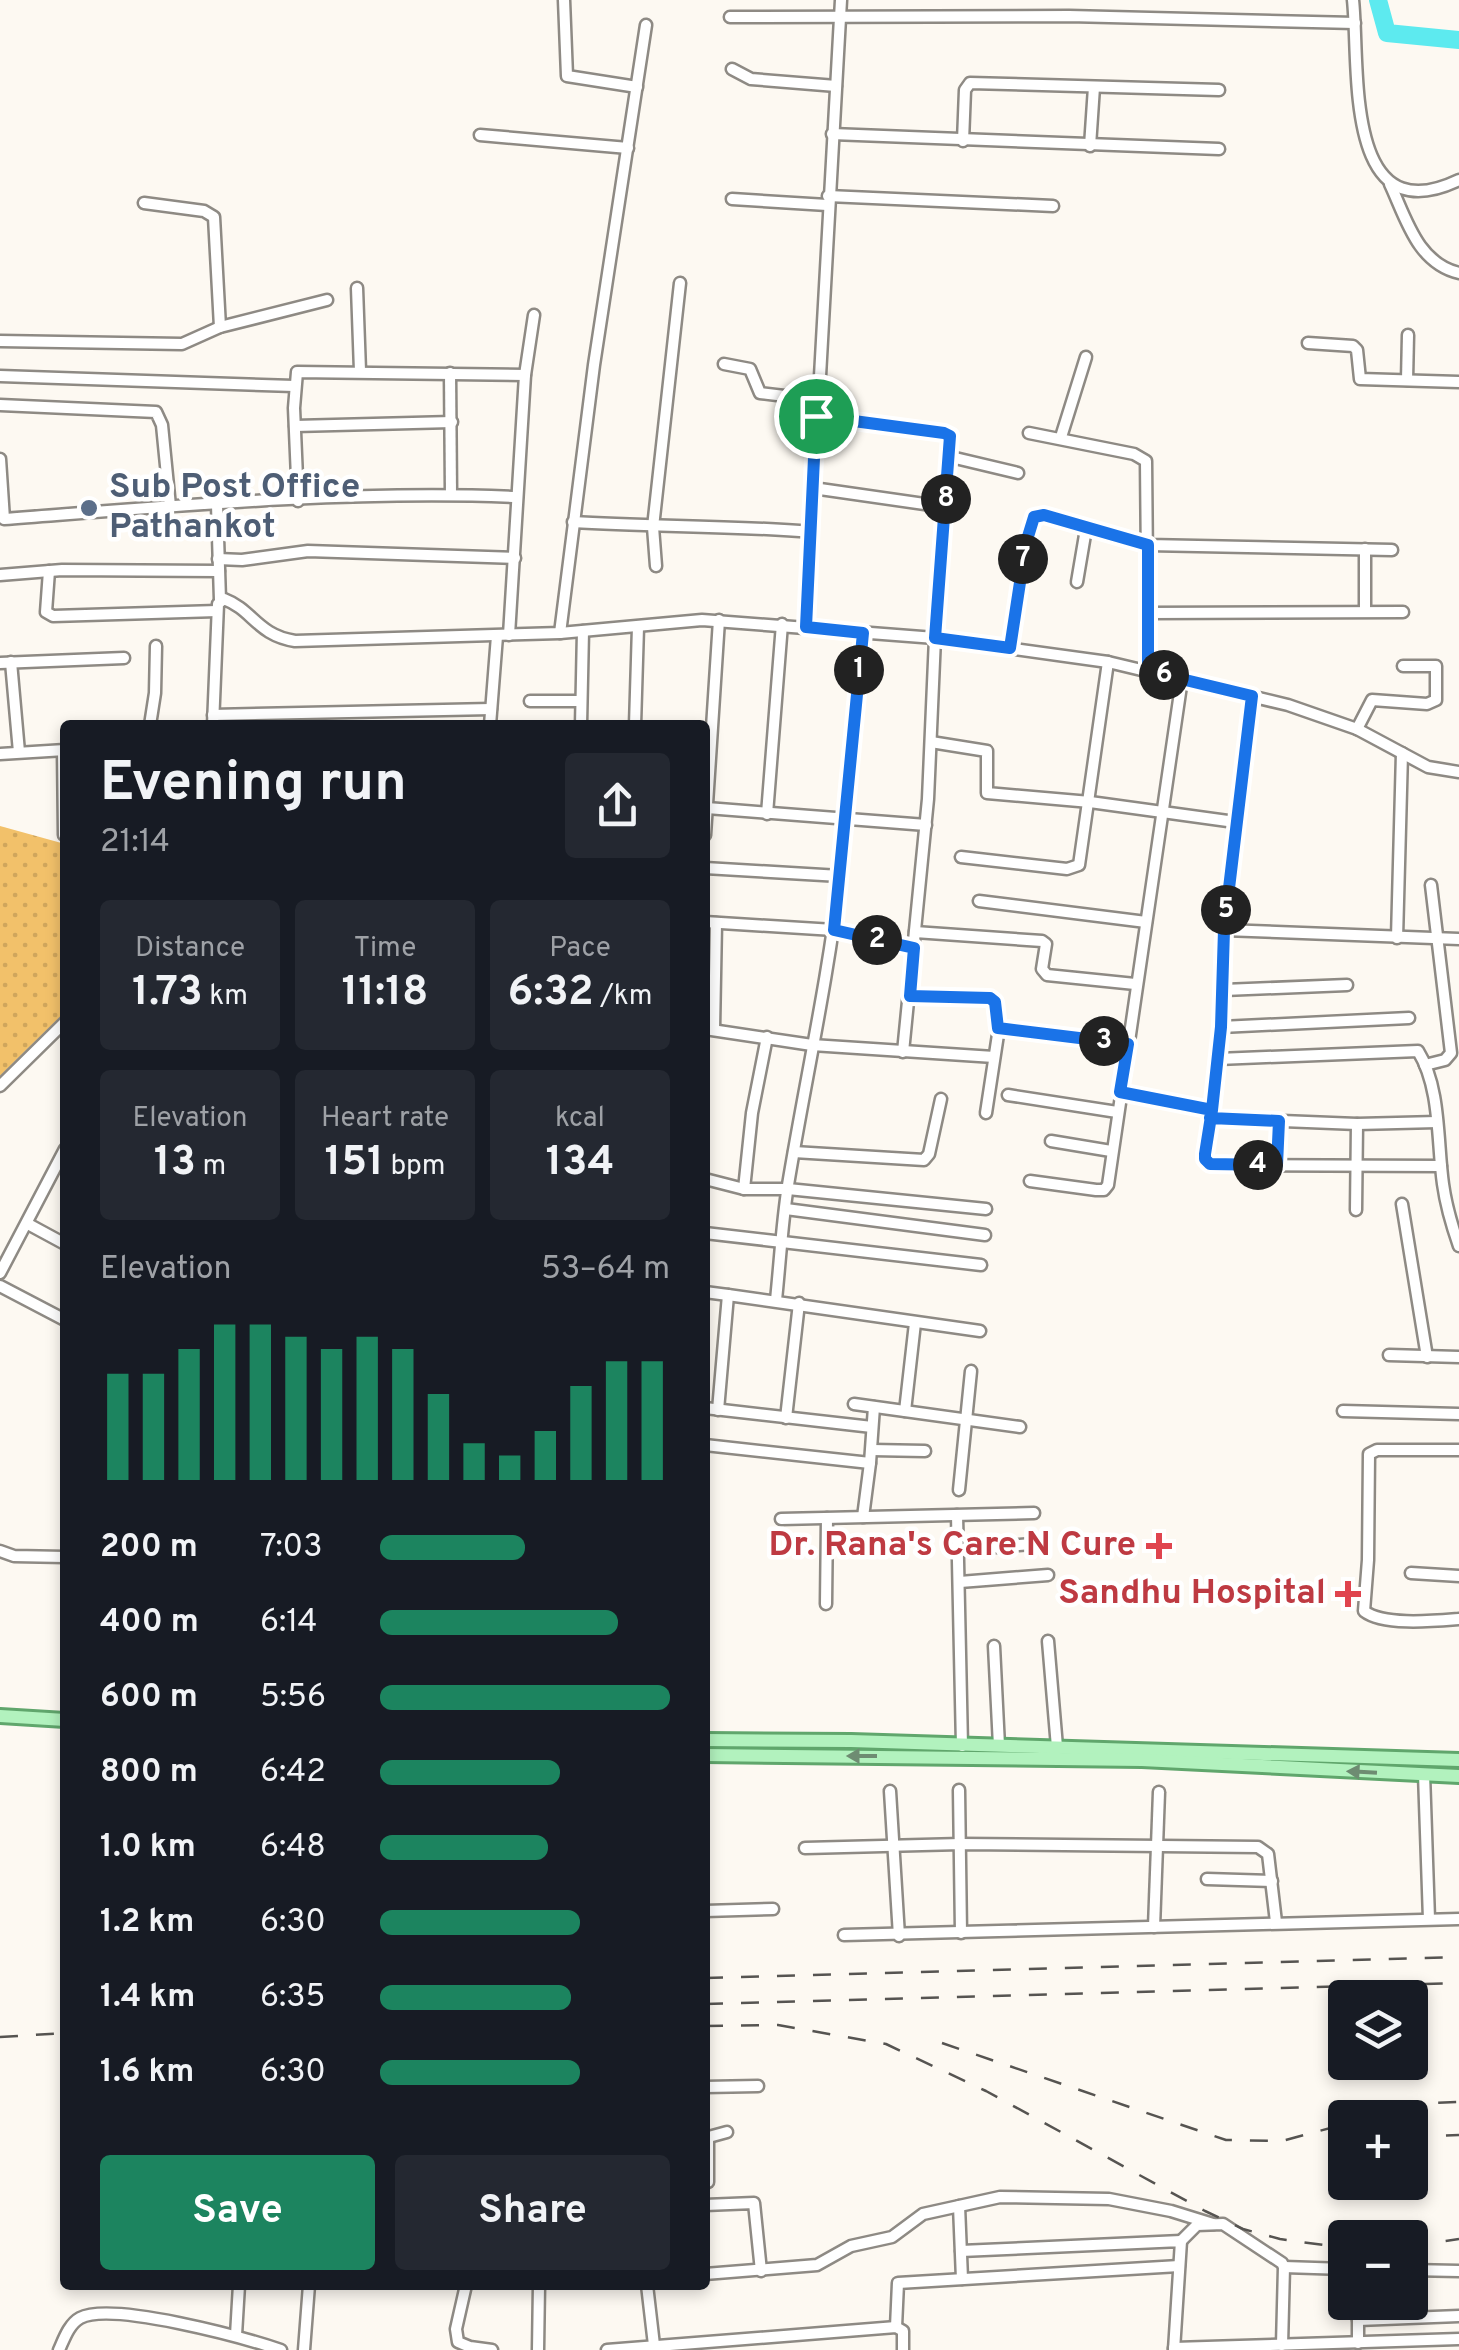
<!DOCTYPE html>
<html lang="en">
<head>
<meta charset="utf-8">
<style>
  :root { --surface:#171b24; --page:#242831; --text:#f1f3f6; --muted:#9ea1a6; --accent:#1c845f }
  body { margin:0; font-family:Overpass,sans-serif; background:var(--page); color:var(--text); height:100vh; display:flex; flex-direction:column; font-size:38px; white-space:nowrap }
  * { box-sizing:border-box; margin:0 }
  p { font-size:32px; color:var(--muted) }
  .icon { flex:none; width:55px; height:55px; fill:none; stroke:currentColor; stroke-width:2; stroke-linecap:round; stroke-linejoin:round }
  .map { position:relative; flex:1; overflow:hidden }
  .panel { position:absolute; left:60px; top:720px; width:650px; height:1570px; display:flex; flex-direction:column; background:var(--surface); border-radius:10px; box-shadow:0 5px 15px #0003 }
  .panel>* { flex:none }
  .tools { position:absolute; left:1328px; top:1980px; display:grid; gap:20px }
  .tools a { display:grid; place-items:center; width:100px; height:100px; border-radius:10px; background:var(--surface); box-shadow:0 5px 15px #0003; font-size:50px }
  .pin { position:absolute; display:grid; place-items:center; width:85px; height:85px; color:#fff; margin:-42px; border:5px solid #fff; border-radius:50%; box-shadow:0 2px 10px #0007 }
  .km { position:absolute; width:50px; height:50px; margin:-25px; border-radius:50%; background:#222; color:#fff; font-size:28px; line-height:50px; text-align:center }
  .round { display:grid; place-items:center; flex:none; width:105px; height:105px; border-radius:10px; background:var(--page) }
  .headline { display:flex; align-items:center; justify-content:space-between; height:170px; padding:0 40px }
  h1 { font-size:55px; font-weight:700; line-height:75px }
  .metrics { display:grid; grid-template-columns:repeat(3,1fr); gap:15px; height:170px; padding:10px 40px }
  .metrics div { display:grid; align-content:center; border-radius:10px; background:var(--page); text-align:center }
  .metrics b { font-size:42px; font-weight:700 }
  .metrics small { font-size:28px; font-weight:400 }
  .metrics p { font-size:28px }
  .chart { height:280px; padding:20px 40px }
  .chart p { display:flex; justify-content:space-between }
  .chart svg { width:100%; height:180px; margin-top:10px; stroke:var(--accent); stroke-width:6 }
  .cta { display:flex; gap:20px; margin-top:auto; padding:20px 40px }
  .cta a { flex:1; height:115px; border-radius:10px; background:var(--accent); color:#fff; font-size:40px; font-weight:700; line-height:115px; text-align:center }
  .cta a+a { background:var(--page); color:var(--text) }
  ul { padding:0 40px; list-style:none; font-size:32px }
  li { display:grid; grid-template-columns:160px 120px 1fr; align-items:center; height:75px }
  li i { height:25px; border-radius:12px; background:var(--accent) }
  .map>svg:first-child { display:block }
  .grass { fill:url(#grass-dots) }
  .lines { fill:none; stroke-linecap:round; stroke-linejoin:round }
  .river { stroke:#5deaef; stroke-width:18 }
  .minor-casing { stroke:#8e8a84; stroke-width:15 }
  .major-casing { stroke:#60a66c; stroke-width:18 }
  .minor { stroke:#fff; stroke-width:10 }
  .major { stroke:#b2f2be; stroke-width:12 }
  .rail { stroke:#565451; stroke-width:2.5; stroke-dasharray:18 18; stroke-linecap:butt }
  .oneway { fill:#6e8c72 }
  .route-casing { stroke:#fff; stroke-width:20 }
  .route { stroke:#1a73e8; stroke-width:12 }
  .service-dot { fill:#5c6f8a; stroke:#fff; stroke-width:4 }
  .health-dot { fill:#e0444e; stroke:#fff; stroke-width:4 }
  .labels { text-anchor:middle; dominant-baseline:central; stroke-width:9; stroke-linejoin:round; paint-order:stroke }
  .service-label { font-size:35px; font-weight:bold; fill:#4e5e75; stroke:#fff; text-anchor:start }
  .health-label { font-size:35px; font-weight:bold; fill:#be3a42; stroke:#fff; text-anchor:end }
</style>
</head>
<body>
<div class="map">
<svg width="1459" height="2350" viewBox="0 0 1459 2350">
  <defs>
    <pattern id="grass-dots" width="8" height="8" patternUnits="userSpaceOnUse" patternTransform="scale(2.5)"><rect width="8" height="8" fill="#f2c16a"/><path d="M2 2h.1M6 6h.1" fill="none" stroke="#d0a65c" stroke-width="1.8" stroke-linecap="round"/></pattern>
  </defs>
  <rect width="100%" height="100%" fill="#fdf9f2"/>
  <!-- grass -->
  <path class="grass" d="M0,826L65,844V1012L0,1076Z"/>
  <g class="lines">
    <!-- river -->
    <path class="river" d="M1378,0L1387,33L1459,40"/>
    <defs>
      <g id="minor">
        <path d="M564,0L567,76L637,87"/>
        <path d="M1353,0C1360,64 1342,236 1459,180"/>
        <path d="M730,17L1069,16L1355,23"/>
        <path d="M732,69L751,79L836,86"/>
        <path d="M832,134L1219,149"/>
        <path d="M480,135L628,148"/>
        <path d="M963,141L965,90L970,83L1219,90"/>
        <path d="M1090,146L1094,87"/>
        <path d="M1390,184C1406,218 1417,263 1459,273"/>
        <path d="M828,196L1053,206"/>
        <path d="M732,199L827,205"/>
        <path d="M144,203L204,211L214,217L220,327"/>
        <path d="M357,288L360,371"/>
        <path d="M0,341L182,344L220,327L327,300"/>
        <path d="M1308,343L1353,346L1357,350L1360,379L1459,382"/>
        <path d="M724,364L750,369L760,393L818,400"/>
        <path d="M450,373L451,494"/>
        <path d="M0,376L294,386"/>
        <path d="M1407,380L1408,335"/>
        <path d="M0,405L156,412L162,425L170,506"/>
        <path d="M816,417L944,433L948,434L951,441L935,638L928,799L903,1052"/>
        <path d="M295,426L452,422"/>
        <path d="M1029,433L1134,454L1146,461L1148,671"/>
        <path d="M1061,437L1086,357"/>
        <path d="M951,457L1018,473"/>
        <path d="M0,459L4,519C174,506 347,490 517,497"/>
        <path d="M813,488L945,507"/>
        <path d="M298,501L294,408L297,372L525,375"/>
        <path d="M217,505L220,600"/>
        <path d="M573,522C652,527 731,525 810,532"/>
        <path d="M1365,549V611"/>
        <path d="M218,559L242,560L308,551L515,558"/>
        <path d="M656,566L653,527L680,283"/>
        <path d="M49,571L46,612L53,616L217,611"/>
        <path d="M0,575L62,570L219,571"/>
        <path d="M1077,582L1086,529"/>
        <path d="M1149,613L1403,612"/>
        <path d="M806,627L841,0"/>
        <path d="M560,633L594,365L646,25"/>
        <path d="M509,635L525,375L534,315"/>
        <path d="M1009,648L1026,543L1034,517L1040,514L1148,545L1392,550"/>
        <path d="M11,662L19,752"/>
        <path d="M0,663L124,658"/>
        <path d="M1252,697L1224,930L1221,1027L1205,1159L1214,1165L1441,1166"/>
        <path d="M530,701H581"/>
        <path d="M213,715L491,709"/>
        <path d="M150,725L155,693L156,646"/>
        <path d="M213,725L218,604L224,599C253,610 257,635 295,641L560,633L702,620L935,638L1108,662L1288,705L1357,729L1428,767L1459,772"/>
        <path d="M490,725L497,636"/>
        <path d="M581,725L583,631"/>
        <path d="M635,725L638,627"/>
        <path d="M1357,729L1372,700L1427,704L1436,700V666H1403"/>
        <path d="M931,742L987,751V793L1090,802L1235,822"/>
        <path d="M63,750L64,835"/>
        <path d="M0,754L65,750"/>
        <path d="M707,808L926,825"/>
        <path d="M767,814L782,624"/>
        <path d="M705,835L719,620"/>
        <path d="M961,857L1067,869L1079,865L1108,662"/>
        <path d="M705,868L840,876L863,633"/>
        <path d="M979,901L1146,922"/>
        <path d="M705,922L834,930L914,948"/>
        <path d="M1224,930L1459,939"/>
        <path d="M915,932L1042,941L1046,944L1042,969L1047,975L1135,984"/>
        <path d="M1397,938L1402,753"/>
        <path d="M1224,990L1347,985"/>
        <path d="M910,995L989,998L995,1002L999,1028L1128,1044"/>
        <path d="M1221,1027L1409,1018"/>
        <path d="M705,1029L812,1045L994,1057"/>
        <path d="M714,1029L716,923"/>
        <path d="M1218,1059L1418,1051C1441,1088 1437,1142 1443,1184C1446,1206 1452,1226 1459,1246"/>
        <path d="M1425,1065L1445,1060L1451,1053L1431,885"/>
        <path d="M0,1086L65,1022"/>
        <path d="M1120,1092L1211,1109"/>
        <path d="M1008,1095L1117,1112"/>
        <path d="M986,1113L999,1028"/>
        <path d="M1210,1118L1357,1124L1437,1122"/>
        <path d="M1051,1141L1111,1151"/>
        <path d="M794,1152L924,1160L929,1154L941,1099"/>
        <path d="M1277,1165L1279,1121"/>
        <path d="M705,1179L744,1189H788L986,1209"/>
        <path d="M1030,1181L1096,1190H1104L1108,1185L1182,679"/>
        <path d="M744,1189L752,1113L767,1037"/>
        <path d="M1402,1204L1427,1357"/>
        <path d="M786,1209L985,1235"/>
        <path d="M1356,1210L1357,1124"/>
        <path d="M28,1224L65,1244"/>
        <path d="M705,1233L981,1265"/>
        <path d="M0,1273L65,1149"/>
        <path d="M0,1286L65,1320"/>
        <path d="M705,1292L728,1295"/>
        <path d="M776,1300C780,1262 782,1223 788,1185C805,1082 828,980 840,876"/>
        <path d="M1389,1355L1459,1357"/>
        <path d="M854,1404L1020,1427"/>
        <path d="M705,1408L872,1427"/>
        <path d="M718,1410L728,1295L980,1331"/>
        <path d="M905,1411L915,1323"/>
        <path d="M1343,1411L1459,1414"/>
        <path d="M786,1418L799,1303"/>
        <path d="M705,1445L870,1463L874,1407"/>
        <path d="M872,1450L925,1451"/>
        <path d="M1459,1450H1377L1369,1454L1368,1560L1364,1611C1383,1626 1434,1621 1459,1619"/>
        <path d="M959,1490L971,1371"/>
        <path d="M957,1515L962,1746"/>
        <path d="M863,1517L870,1463"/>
        <path d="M781,1519L1034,1513"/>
        <path d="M959,1550L1044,1543"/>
        <path d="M0,1551L14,1556L65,1557"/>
        <path d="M1411,1573L1459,1576"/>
        <path d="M960,1582L1048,1575"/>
        <path d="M826,1604L827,1518"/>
        <path d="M1048,1641L1057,1747"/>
        <path d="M994,1646L999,1746"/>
        <path d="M1424,1774L1429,1919"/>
        <path d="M959,1790L961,1933"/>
        <path d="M890,1791L899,1936"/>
        <path d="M805,1848L961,1844L1258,1847L1268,1854L1276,1922"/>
        <path d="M1207,1879L1272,1881"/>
        <path d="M705,1911L773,1909"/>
        <path d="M1154,1927L1159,1792"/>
        <path d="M844,1935L1459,1919"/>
        <path d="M705,2087L758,2086"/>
        <path d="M705,2138L727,2132"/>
        <path d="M708,2138V2182"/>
        <path d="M705,2205L754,2203L761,2271"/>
        <path d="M959,2206L962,2279"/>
        <path d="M1181,2241L1197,2225L1223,2224L1282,2263L1284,2267L1282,2345"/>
        <path d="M961,2251L1181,2241L1174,2350"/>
        <path d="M1284,2267L1345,2269"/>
        <path d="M1410,2270L1459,2271"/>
        <path d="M705,2274L817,2265L851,2246L892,2237L923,2214L1000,2197L1109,2199L1171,2211L1213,2224"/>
        <path d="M466,2285L456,2329L458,2342L470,2347L492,2350"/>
        <path d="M647,2285L654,2345"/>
        <path d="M1358,2320L1459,2316"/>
        <path d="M896,2327L898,2283L1179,2266"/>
        <path d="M236,2335L239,2285"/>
        <path d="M1358,2343V2302"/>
        <path d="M1174,2348L1459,2339"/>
        <path d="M59,2350C64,2339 69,2324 80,2318C112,2301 245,2338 281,2350"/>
        <path d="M304,2350L309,2285"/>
        <path d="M538,2350L539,2285"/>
        <path d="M607,2350L896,2327L903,2331V2350"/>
      </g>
      <g id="major">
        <path d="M0,1716L65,1720"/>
        <path d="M705,1740L851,1741L1459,1760"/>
        <path d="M705,1755L1142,1760L1459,1776"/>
      </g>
    </defs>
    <!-- minor casing -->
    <use href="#minor" class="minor-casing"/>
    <!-- major casing -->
    <use href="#major" class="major-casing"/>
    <!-- minor -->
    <use href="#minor" class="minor"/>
    <!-- major -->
    <use href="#major" class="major"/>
    <!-- rail -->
    <g class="rail">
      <path d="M705,1978L1459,1957"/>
      <path d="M705,2004L1459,1983"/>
      <path d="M705,2026L778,2025L886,2044L986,2091L1205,2211L1243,2229L1280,2239L1345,2248"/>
      <path d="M0,2037L65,2033"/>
      <path d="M942,2043L1226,2140L1282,2141L1345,2124"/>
      <path d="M1368,2118L1429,2103L1459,2102"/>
      <path d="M1410,2137L1459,2135"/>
      <path d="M1410,2246L1459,2239"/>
    </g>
  </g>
  <!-- one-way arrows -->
  <defs><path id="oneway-solid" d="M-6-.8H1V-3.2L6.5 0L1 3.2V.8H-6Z" transform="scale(2.5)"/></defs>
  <g class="oneway">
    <use href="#oneway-solid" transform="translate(862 1756) rotate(-180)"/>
    <use href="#oneway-solid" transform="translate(1362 1772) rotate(-177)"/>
  </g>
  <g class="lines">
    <defs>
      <path id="route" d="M816,416L806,627L863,633L834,930L914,948L910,996L990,998L995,1002L998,1028L1128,1044L1120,1092L1212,1110L1210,1118L1279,1121L1277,1165L1210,1164L1205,1159V1154L1212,1110L1221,1027L1224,930L1252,696L1148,671V545L1044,515L1034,517L1026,543L1010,648L935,638L950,436L944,433L816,416"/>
    </defs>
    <!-- route casing -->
    <use href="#route" class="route-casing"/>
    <!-- route -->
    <use href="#route" class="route"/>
  </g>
  <!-- markers -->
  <circle class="service-dot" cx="89" cy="508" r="10"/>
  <g class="health-dot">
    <path d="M1154 1531h10v10h10v10h-10v10h-10v-10h-10v-10h10z"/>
    <path d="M1343 1579h10v10h10v10h-10v10h-10v-10h-10v-10h10z"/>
  </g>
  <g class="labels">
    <!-- service labels -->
    <g class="service-label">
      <text x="109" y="488">Sub Post Office<tspan x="109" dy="40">Pathankot</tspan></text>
    </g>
    <!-- health labels -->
    <g class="health-label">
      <text x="1136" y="1546">Dr. Rana's Care N Cure</text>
      <text x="1326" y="1594">Sandhu Hospital</text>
    </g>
  </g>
</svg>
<div class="tools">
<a><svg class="icon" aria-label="layers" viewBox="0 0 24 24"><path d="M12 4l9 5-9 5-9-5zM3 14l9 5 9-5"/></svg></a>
<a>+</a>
<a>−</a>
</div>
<div class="pin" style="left:816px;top:416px;background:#1e9e55"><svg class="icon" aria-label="arrive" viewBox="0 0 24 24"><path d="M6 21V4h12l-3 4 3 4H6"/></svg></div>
<b class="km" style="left:859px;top:670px">1</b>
<b class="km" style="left:877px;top:940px">2</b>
<b class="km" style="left:1104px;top:1041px">3</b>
<b class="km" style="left:1258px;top:1165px">4</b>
<b class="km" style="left:1226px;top:910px">5</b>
<b class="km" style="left:1164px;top:675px">6</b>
<b class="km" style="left:1023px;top:559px">7</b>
<b class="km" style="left:946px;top:499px">8</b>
<section class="panel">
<div class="headline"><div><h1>Evening run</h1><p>21:14</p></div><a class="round"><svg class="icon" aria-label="share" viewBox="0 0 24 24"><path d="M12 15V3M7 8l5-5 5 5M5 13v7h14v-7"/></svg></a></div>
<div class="metrics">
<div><p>Distance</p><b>1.73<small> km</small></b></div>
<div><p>Time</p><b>11:18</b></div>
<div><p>Pace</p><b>6:32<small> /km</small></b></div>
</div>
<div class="metrics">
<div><p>Elevation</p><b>13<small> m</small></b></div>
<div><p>Heart rate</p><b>151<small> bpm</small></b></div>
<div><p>kcal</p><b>134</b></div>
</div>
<div class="chart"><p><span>Elevation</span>53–64 m</p>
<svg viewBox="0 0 160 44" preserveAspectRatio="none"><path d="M5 44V18M15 44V18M25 44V12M35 44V6M45 44V6M55 44V9M65 44V12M75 44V9M85 44V12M95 44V23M105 44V35M115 44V38M125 44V32M135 44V21M145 44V15M155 44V15"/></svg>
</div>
<ul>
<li><b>200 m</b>7:03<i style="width:50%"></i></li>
<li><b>400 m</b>6:14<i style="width:82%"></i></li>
<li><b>600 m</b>5:56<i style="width:100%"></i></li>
<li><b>800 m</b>6:42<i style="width:62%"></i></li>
<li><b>1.0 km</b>6:48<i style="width:58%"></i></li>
<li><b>1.2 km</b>6:30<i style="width:69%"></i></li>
<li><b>1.4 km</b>6:35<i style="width:66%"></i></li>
<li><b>1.6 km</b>6:30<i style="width:69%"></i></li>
</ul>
<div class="cta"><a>Save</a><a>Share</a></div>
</section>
</div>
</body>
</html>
